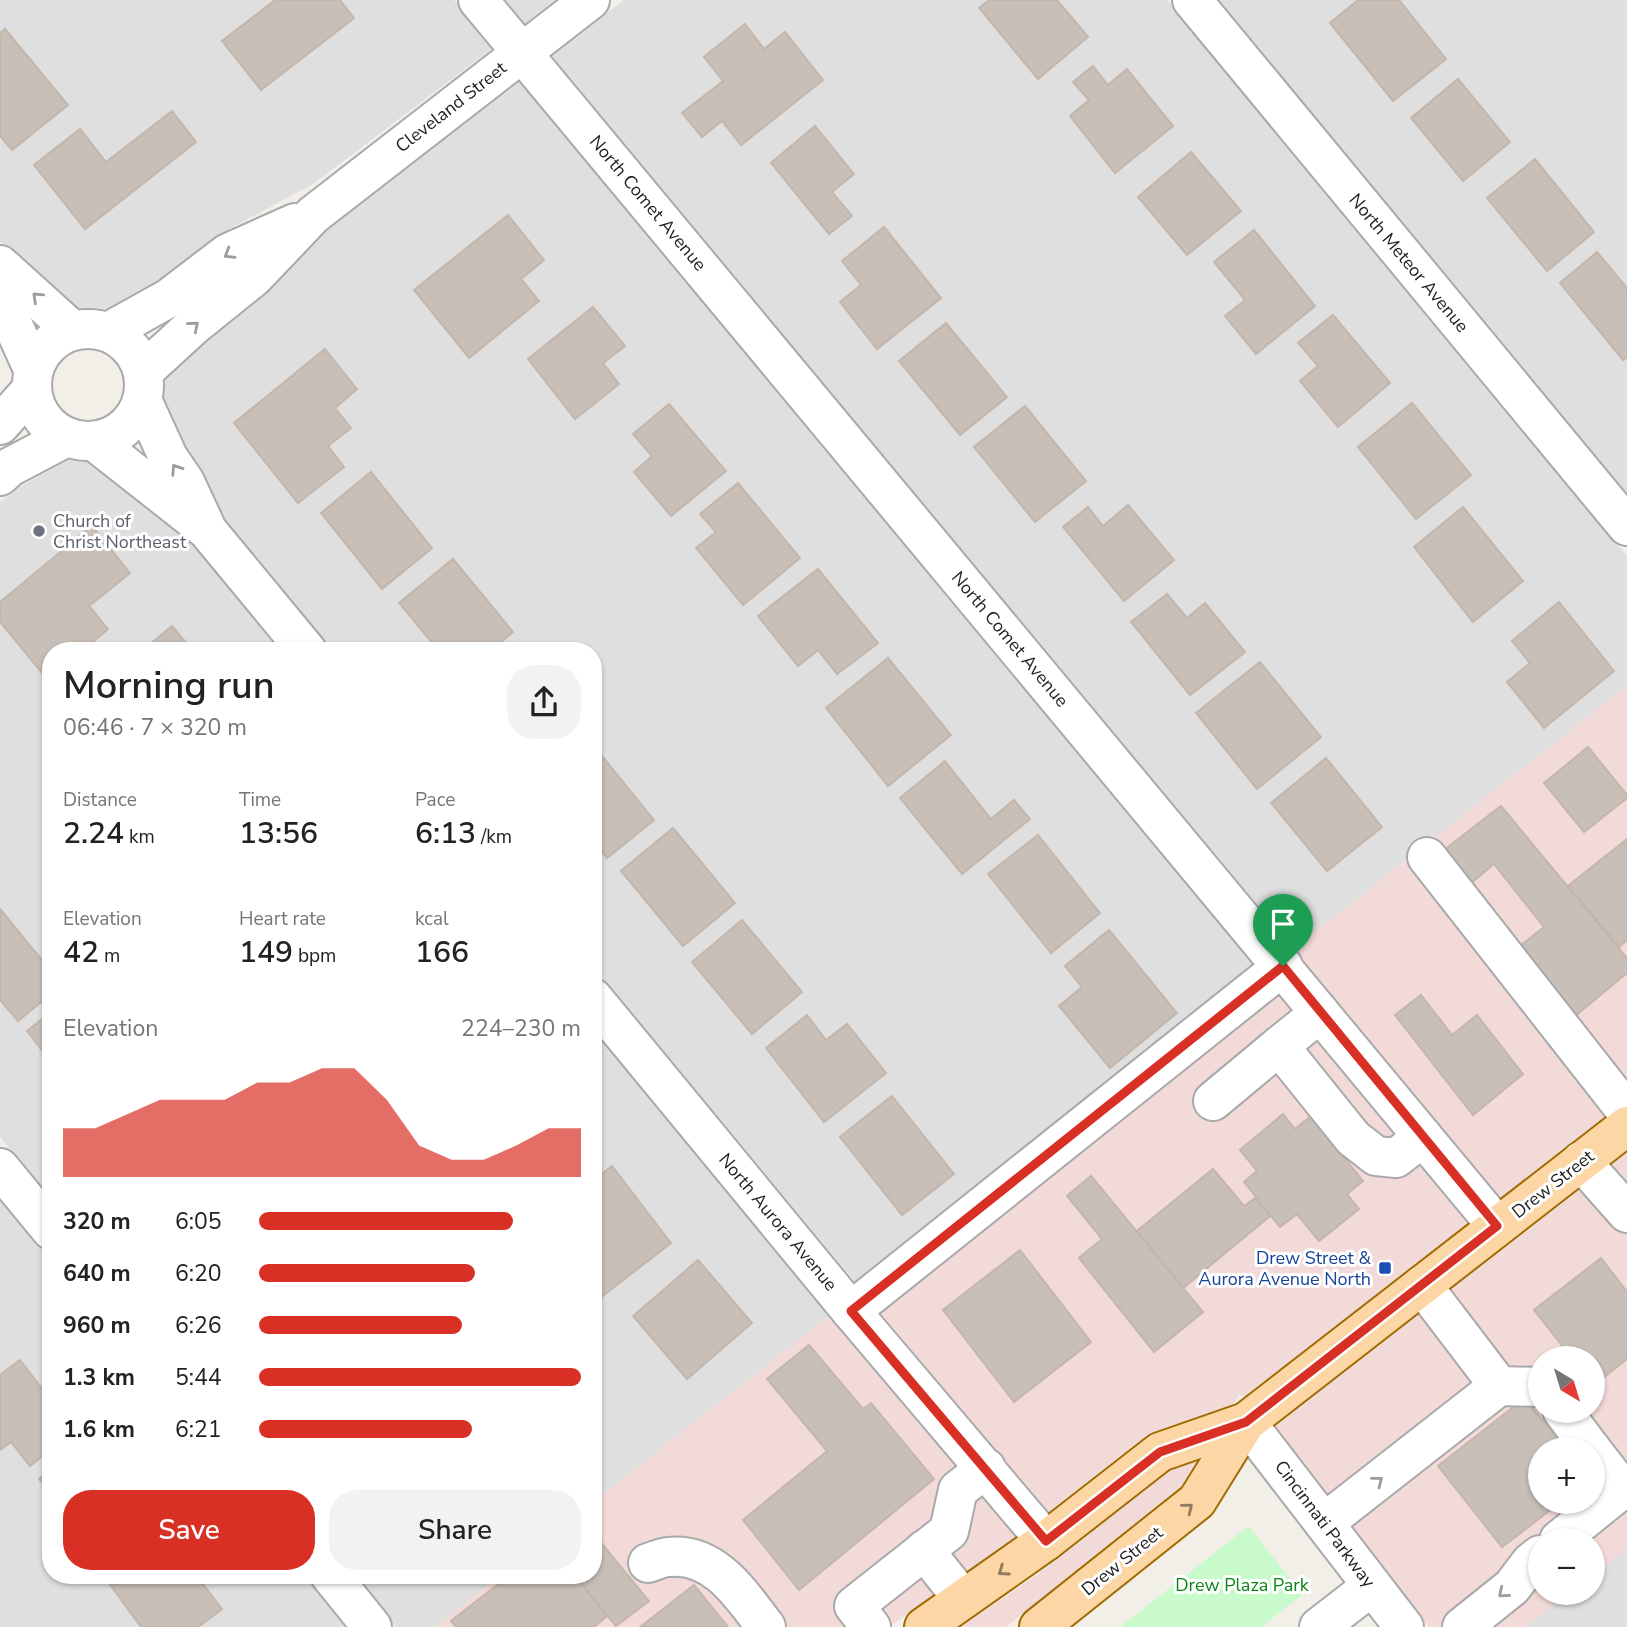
<!DOCTYPE html>
<html lang="en">
<head>
<meta charset="utf-8">
<style>
  :root { --surface:#fff; --page:#f2f2f2; --text:#222; --muted:#767676; --accent:#d93025 }
  body { margin:0; font-family:"Nunito Sans",sans-serif; background:var(--page); color:var(--text); height:100vh; display:flex; flex-direction:column; font-size:26px; white-space:nowrap }
  * { box-sizing:border-box; margin:0 }
  p { font-size:23px; color:var(--muted) }
  .icon { flex:none; width:38px; height:38px; fill:none; stroke:currentColor; stroke-width:2; stroke-linecap:round; stroke-linejoin:round }
  .map { position:relative; flex:1; overflow:hidden }
  .drawer { position:absolute; left:42px; top:642px; width:560px; height:942px; display:flex; flex-direction:column; background:var(--surface); border-radius:28px; box-shadow:0 2px 5px #0004 }
  .drawer>* { flex:none }
  .needle { width:46px; rotate:142deg }
  .buttons { position:absolute; left:1528px; top:1346px; display:grid; gap:14px }
  .buttons a { display:grid; place-items:center; width:77px; height:77px; border-radius:50%; background:var(--surface); box-shadow:0 2px 5px #0004; font-size:35px }
  .pin { position:absolute; display:grid; place-items:center; width:60px; height:60px; color:#fff; margin:-72px -30px; border-radius:50% 50% 50% 0; rotate:-45deg; box-shadow:0 0 7px #0007 }
  .pin .icon { rotate:45deg }
  .round { display:grid; place-items:center; flex:none; width:74px; height:74px; border-radius:28px; background:var(--page) }
  .headline { display:flex; align-items:center; justify-content:space-between; height:119px; padding:0 21px }
  h1 { font-size:38px; font-weight:600; line-height:52px }
  .figures { display:grid; grid-template-columns:repeat(3,1fr); gap:10px; height:119px; padding:7px 21px }
  .figures div { display:grid; align-content:center }
  .figures b { font-size:30px; font-weight:600 }
  .figures small { font-size:19px; font-weight:400 }
  .figures p { font-size:19px }
  .chart { height:196px; padding:14px 21px }
  .chart p { display:flex; justify-content:space-between }
  .chart svg { width:100%; height:126px; margin-top:7px; fill:var(--accent); opacity:.7 }
  .primary-button { display:flex; gap:14px; margin-top:auto; padding:14px 21px }
  .primary-button a { flex:1; height:80px; border-radius:28px; background:var(--accent); color:#fff; font-size:28px; font-weight:600; line-height:80px; text-align:center }
  .primary-button a+a { background:var(--page); color:var(--text) }
  ul { padding:0 21px; list-style:none; font-size:23px }
  li { display:grid; grid-template-columns:112px 84px 1fr; align-items:center; height:52px }
  li i { height:18px; border-radius:9px; background:var(--accent) }
  .map>svg:first-child { display:block }
  .residential { fill:#e0dfdf }
  .commercial { fill:#f2dad9; fill-rule:evenodd }
  .park { fill:#c8facc }
  .building { fill:#c7bfb8; stroke:#c4b6ab; stroke-width:2 }
  .lines { fill:none; stroke-linecap:round; stroke-linejoin:round }
  .minor-casing { stroke:#a9a9a9; stroke-width:42 }
  .major-casing { stroke:#a06b00; stroke-width:42 }
  .minor { stroke:#fff; stroke-width:38 }
  .major { stroke:#fcd6a4; stroke-width:38 }
  .oneway { stroke:#9c9c9c }
  .oneway2 { stroke:#8f7c63 }
  .route-casing { stroke:#fff; stroke-width:14 }
  .route { stroke:#d93025; stroke-width:9 }
  .worship-dot { fill:#6b7280; stroke:#fff; stroke-width:2.5 }
  .transit-dot { fill:#1a4fb4; stroke:#fff; stroke-width:2.5 }
  .labels { text-anchor:middle; dominant-baseline:central; stroke-width:6; stroke-linejoin:round; paint-order:stroke }
  .street-label { font-size:18px; fill:#222; stroke:#fff }
  .worship-label { font-size:18px; fill:#5b616d; stroke:#fff; text-anchor:start }
  .transit-label { font-size:18px; fill:#164399; stroke:#fff; text-anchor:end }
  .park-label { font-size:18px; fill:#0c8416; stroke:#fff }
</style>
</head>
<body>
<div class="map">
<svg width="1627" height="1627" viewBox="0 0 1627 1627">
  <rect width="100%" height="100%" fill="#f2efe9"/>
  <!-- residential -->
  <g class="residential">
    <path d="M0,0H454L494,47L313,184L218,235L158,280L106,309H77L22,258L0,242Z"/>
    <path d="M503,0H555L523,25Z"/>
    <path d="M624,0H1167L1627,556V686L1292,950L550,57Z"/>
    <path d="M1216,0H1627V497Z"/>
    <path d="M521,80L1263,974L862,1290L593,966V651H332L222,518L184,447L163,400L166,379L204,344L268,292L339,218Z"/>
    <path d="M69,460L89,461L192,542L283,651H51V1200L0,1137V502L23,485Z"/>
    <path d="M593,1025L833,1313L593,1502Z"/>
    <path d="M0,1197L51,1260V1575H306L348,1627H0Z"/>
    <path d="M1627,1548V1627H1526L1570,1593L1592,1592L1593,1575Z"/>
    <path d="M354,1575H501L435,1627H396Z"/>
  </g>
  <!-- commercial -->
  <g class="commercial">
    <path d="M1627,686V1100L1498,1199L1292,950Z"/>
    <path d="M1263,974L1469,1222L1244,1397L1239,1394L1233,1405L1147,1435L1047,1513L862,1290Z"/>
    <path d="M1627,1153V1548L1593,1575L1592,1540H1540V1592L1570,1593L1526,1627H1429L1274,1427ZM1540,1358H1592V1410H1540ZM1540,1449H1592V1502H1540Z"/>
    <path d="M833,1313L1018,1535L889,1627H435L501,1575H593V1502Z"/>
    <path d="M1197,1460L1181,1486L1006,1627H961L1045,1569L1171,1470Z"/>
  </g>
  <!-- park -->
  <path class="park" d="M1249,1526L1302,1595L1261,1627H1120Z"/>
  <!-- building -->
  <g class="building">
    <path d="M275,0H340L354,18L261,90L222,41Z"/>
    <path d="M989,0H1057L1088,37L1038,79L979,8Z"/>
    <path d="M1358,0H1399L1446,59L1393,101L1330,23Z"/>
    <path d="M745,24L764,49L785,32L823,80L741,145L722,121L702,137L682,113L723,81L704,57Z"/>
    <path d="M5,29L68,105L12,150L0,136V33Z"/>
    <path d="M1093,66L1108,85L1127,69L1173,126L1115,173L1070,116L1089,100L1073,82Z"/>
    <path d="M1458,79L1510,142L1463,181L1411,118Z"/>
    <path d="M172,111L196,142L85,229L34,165L80,129L106,162Z"/>
    <path d="M815,126L854,174L832,192L852,216L829,234L771,163Z"/>
    <path d="M1191,152L1241,211L1187,255L1138,197Z"/>
    <path d="M1535,159L1594,232L1547,271L1487,198Z"/>
    <path d="M508,215L544,260L521,279L539,301L469,358L414,290Z"/>
    <path d="M884,227L941,298L877,349L840,302L861,285L842,261Z"/>
    <path d="M1254,230L1315,306L1256,354L1225,316L1245,300L1214,262Z"/>
    <path d="M1597,252L1627,288V357L1623,360L1560,283Z"/>
    <path d="M593,307L625,346L603,363L619,384L575,419L528,359Z"/>
    <path d="M1333,315L1390,383L1338,427L1300,381L1318,366L1298,343Z"/>
    <path d="M946,323L1007,397L960,435L899,361Z"/>
    <path d="M325,349L357,389L335,408L351,428L328,446L344,467L298,503L234,423Z"/>
    <path d="M1412,403L1471,475L1416,519L1358,447Z"/>
    <path d="M669,404L726,471L671,516L634,472L652,456L633,434Z"/>
    <path d="M1025,406L1086,481L1035,522L974,447Z"/>
    <path d="M371,472L432,548L382,589L321,513Z"/>
    <path d="M738,483L800,558L743,605L696,548L716,532L700,514Z"/>
    <path d="M1128,505L1174,560L1124,601L1063,527L1088,507L1103,526Z"/>
    <path d="M1463,507L1523,581L1473,622L1414,547Z"/>
    <path d="M92,526L130,573L89,606L108,629L82,651H51V676L47,679L0,622V602Z"/>
    <path d="M453,559L513,632L490,651H439L399,603Z"/>
    <path d="M818,569L878,643L837,674L818,650L798,666L758,616Z"/>
    <path d="M1167,594L1187,618L1205,603L1245,652L1190,695L1131,622Z"/>
    <path d="M1559,602L1614,671L1544,728L1507,682L1530,663L1512,641Z"/>
    <path d="M172,626L193,651H142Z"/>
    <path d="M888,658L951,735L888,786L826,708Z"/>
    <path d="M1260,662L1321,737L1257,789L1196,713Z"/>
    <path d="M593,745L654,820L607,858L593,841Z"/>
    <path d="M1588,747L1627,795V798L1584,832L1544,783Z"/>
    <path d="M1326,758L1382,827L1327,871L1271,803Z"/>
    <path d="M945,761L991,819L1014,800L1030,819L962,874L900,798Z"/>
    <path d="M1501,806L1627,958V973L1568,1022L1511,953L1544,927L1494,864L1471,883L1443,851Z"/>
    <path d="M673,828L735,903L683,946L621,871Z"/>
    <path d="M1038,835L1100,913L1051,953L988,874Z"/>
    <path d="M1627,839V940L1619,947L1568,886Z"/>
    <path d="M0,909L51,971V994L18,1021L0,1000Z"/>
    <path d="M742,920L802,992L752,1034L692,962Z"/>
    <path d="M1109,930L1177,1013L1110,1068L1059,1006L1082,987L1065,966Z"/>
    <path d="M1421,995L1452,1035L1477,1015L1523,1074L1473,1115L1395,1015Z"/>
    <path d="M51,1012V1062L27,1031Z"/>
    <path d="M807,1015L826,1040L847,1024L886,1073L824,1122L766,1048Z"/>
    <path d="M892,1096L954,1174L902,1215L840,1137Z"/>
    <path d="M1283,1114L1295,1129L1311,1116L1363,1181L1347,1194L1359,1209L1319,1241L1297,1214L1280,1227L1244,1182L1257,1171L1240,1150Z"/>
    <path d="M612,1166L671,1243L600,1298L593,1289V1181Z"/>
    <path d="M1213,1169L1244,1206L1255,1198L1270,1216L1183,1288L1137,1231Z"/>
    <path d="M1091,1176L1203,1312L1154,1352L1079,1258L1102,1239L1067,1196Z"/>
    <path d="M1020,1250L1091,1342L1014,1402L943,1310Z"/>
    <path d="M1601,1258L1627,1292V1359L1593,1386L1592,1358H1572L1534,1310Z"/>
    <path d="M698,1260L752,1323L687,1379L633,1316Z"/>
    <path d="M809,1345L863,1409L871,1403L934,1479L799,1590L743,1520L827,1451L767,1379Z"/>
    <path d="M20,1360L51,1400V1449L30,1466L11,1442L0,1450V1375Z"/>
    <path d="M1525,1398L1565,1449H1540V1502H1561L1502,1547L1438,1466Z"/>
    <path d="M51,1469V1494L39,1479Z"/>
    <path d="M593,1533L649,1601L616,1626L574,1575H593Z"/>
    <path d="M103,1575H196L222,1609L198,1627H141Z"/>
    <path d="M510,1575H574L607,1616L594,1627H456L451,1621Z"/>
    <path d="M694,1585L728,1627H640Z"/>
  </g>
  <g class="lines">
    <defs>
      <g id="minor">
        <path d="M478,0L1497,1226"/>
        <path d="M1192,0L1627,526"/>
        <path d="M0,265L72,330"/>
        <path d="M0,303L9,316L33,369"/>
        <circle cx="88" cy="385" r="56"/>
        <path d="M108,332L169,298L228,253L295,223"/>
        <path d="M143,372L192,327L254,277L313,215L590,0"/>
        <path d="M142,400L168,457L185,482L205,525"/>
        <path d="M0,425L31,390"/>
        <path d="M94,441L207,530L307,651"/>
        <path d="M0,476L10,467L67,437"/>
        <path d="M1427,857L1627,1112"/>
        <path d="M593,998L851,1311L1046,1541"/>
        <path d="M1320,1013L1279,1046L1353,1138L1376,1156L1396,1158L1423,1137"/>
        <path d="M1213,1101L1279,1046"/>
        <path d="M1581,1161L1627,1213"/>
        <path d="M0,1168L51,1230"/>
        <path d="M1422,1285L1499,1386"/>
        <path d="M851,1311L1283,966"/>
        <path d="M1562,1410L1591,1449"/>
        <path d="M1246,1422L1404,1627"/>
        <path d="M1324,1523L1499,1386L1540,1387"/>
        <path d="M1559,1540L1622,1489L1592,1450"/>
        <path d="M924,1550L963,1599"/>
        <path d="M648,1563C655,1561 662,1557 669,1557C715,1552 742,1596 766,1627"/>
        <path d="M330,1575L372,1627"/>
        <path d="M871,1627L854,1606L949,1531L958,1490L986,1468"/>
        <path d="M1319,1627L1372,1586"/>
        <path d="M1462,1627L1512,1587L1531,1562L1540,1555"/>
      </g>
      <g id="major">
        <path d="M924,1627L1046,1541L1160,1452L1246,1422L1627,1126"/>
        <path d="M1039,1627L1197,1501L1246,1422"/>
      </g>
    </defs>
    <!-- minor casing -->
    <use href="#minor" class="minor-casing"/>
    <!-- major casing -->
    <use href="#major" class="major-casing"/>
    <!-- minor -->
    <use href="#minor" class="minor"/>
    <!-- major -->
    <use href="#major" class="major"/>
  </g>
  <!-- one-way arrows -->
  <defs><path id="oneway-chevron" d="M-2-3.5L2.5 0L-2 3.5" fill="none" stroke-width="1.6" stroke-linecap="round" stroke-linejoin="round" transform="scale(1.75)"/></defs>
  <g class="oneway">
    <use href="#oneway-chevron" transform="translate(229 254) rotate(149)"/>
    <use href="#oneway-chevron" transform="translate(37 297) rotate(-137)"/>
    <use href="#oneway-chevron" transform="translate(194 326) rotate(-40)"/>
    <use href="#oneway-chevron" transform="translate(176 469) rotate(-123)"/>
    <use href="#oneway-chevron" transform="translate(1378 1481) rotate(-38)"/>
    <use href="#oneway-chevron" transform="translate(1503 1593) rotate(140)"/>
  </g>
  <g class="oneway2">
    <use href="#oneway-chevron" transform="translate(1188 1508) rotate(-39)"/>
    <use href="#oneway-chevron" transform="translate(1003 1571) rotate(145)"/>
  </g>
  <g class="lines">
    <defs>
      <path id="route" d="M1283,966L1497,1226L1246,1422L1160,1452L1046,1541L851,1311Z"/>
    </defs>
    <!-- route casing -->
    <use href="#route" class="route-casing"/>
    <!-- route -->
    <use href="#route" class="route"/>
  </g>
  <!-- markers -->
  <circle class="worship-dot" cx="39" cy="531" r="7"/>
  <rect class="transit-dot" x="1378" y="1261" width="14" height="14" rx="3.5"/>
  <g class="labels">
    <!-- street labels -->
    <g class="street-label">
      <text transform="translate(451 107) rotate(-38)">Cleveland Street</text>
      <text transform="translate(648 203) rotate(50)">North Comet Avenue</text>
      <text transform="translate(1409 263) rotate(50)">North Meteor Avenue</text>
      <text transform="translate(1010 639) rotate(50)">North Comet Avenue</text>
      <text transform="translate(1553 1184) rotate(-38)">Drew Street</text>
      <text transform="translate(778 1222) rotate(50)">North Aurora Avenue</text>
      <text transform="translate(1325 1524) rotate(53)">Cincinnati Parkway</text>
      <text transform="translate(1122 1561) rotate(-39)">Drew Street</text>
    </g>
    <!-- worship labels -->
    <g class="worship-label">
      <text x="53" y="521">Church of<tspan x="53" dy="21">Christ Northeast</tspan></text>
    </g>
    <!-- transit labels -->
    <g class="transit-label">
      <text x="1371" y="1258">Drew Street &amp;<tspan x="1371" dy="21">Aurora Avenue North</tspan></text>
    </g>
    <!-- park labels -->
    <g class="park-label">
      <text x="1242" y="1585">Drew Plaza Park</text>
    </g>
  </g>
</svg>
<div class="buttons">
<a><svg class="needle" viewBox="-14 -14 28 28"><path d="M0-13l5 13h-10z" fill="#e53935"/><path d="M0 13l5-13h-10z" fill="#767676"/></svg></a>
<a>+</a>
<a>−</a>
</div>
<div class="pin" style="left:1283px;top:966px;background:#1e9e55"><svg class="icon" aria-label="arrive" viewBox="0 0 24 24"><path d="M6 21V4h12l-3 4 3 4H6"/></svg></div>
<section class="drawer">
<div class="headline"><div><h1>Morning run</h1><p>06:46 · 7 × 320 m</p></div><a class="round"><svg class="icon" aria-label="share" viewBox="0 0 24 24"><path d="M12 15V3M7 8l5-5 5 5M5 13v7h14v-7"/></svg></a></div>
<div class="figures">
<div><p>Distance</p><b>2.24<small> km</small></b></div>
<div><p>Time</p><b>13:56</b></div>
<div><p>Pace</p><b>6:13<small> /km</small></b></div>
</div>
<div class="figures">
<div><p>Elevation</p><b>42<small> m</small></b></div>
<div><p>Heart rate</p><b>149<small> bpm</small></b></div>
<div><p>kcal</p><b>166</b></div>
</div>
<div class="chart"><p><span>Elevation</span>224–230 m</p>
<svg viewBox="0 0 160 44" preserveAspectRatio="none"><path d="M0 44V27L10 27L20 22L30 17L40 17L50 17L60 11L70 11L80 6L90 6L100 17L110 33L120 38L130 38L140 33L150 27L160 27V44z"/></svg>
</div>
<ul>
<li><b>320 m</b>6:05<i style="width:79%"></i></li>
<li><b>640 m</b>6:20<i style="width:67%"></i></li>
<li><b>960 m</b>6:26<i style="width:63%"></i></li>
<li><b>1.3 km</b>5:44<i style="width:100%"></i></li>
<li><b>1.6 km</b>6:21<i style="width:66%"></i></li>
</ul>
<div class="primary-button"><a>Save</a><a>Share</a></div>
</section>
</div>
</body>
</html>
